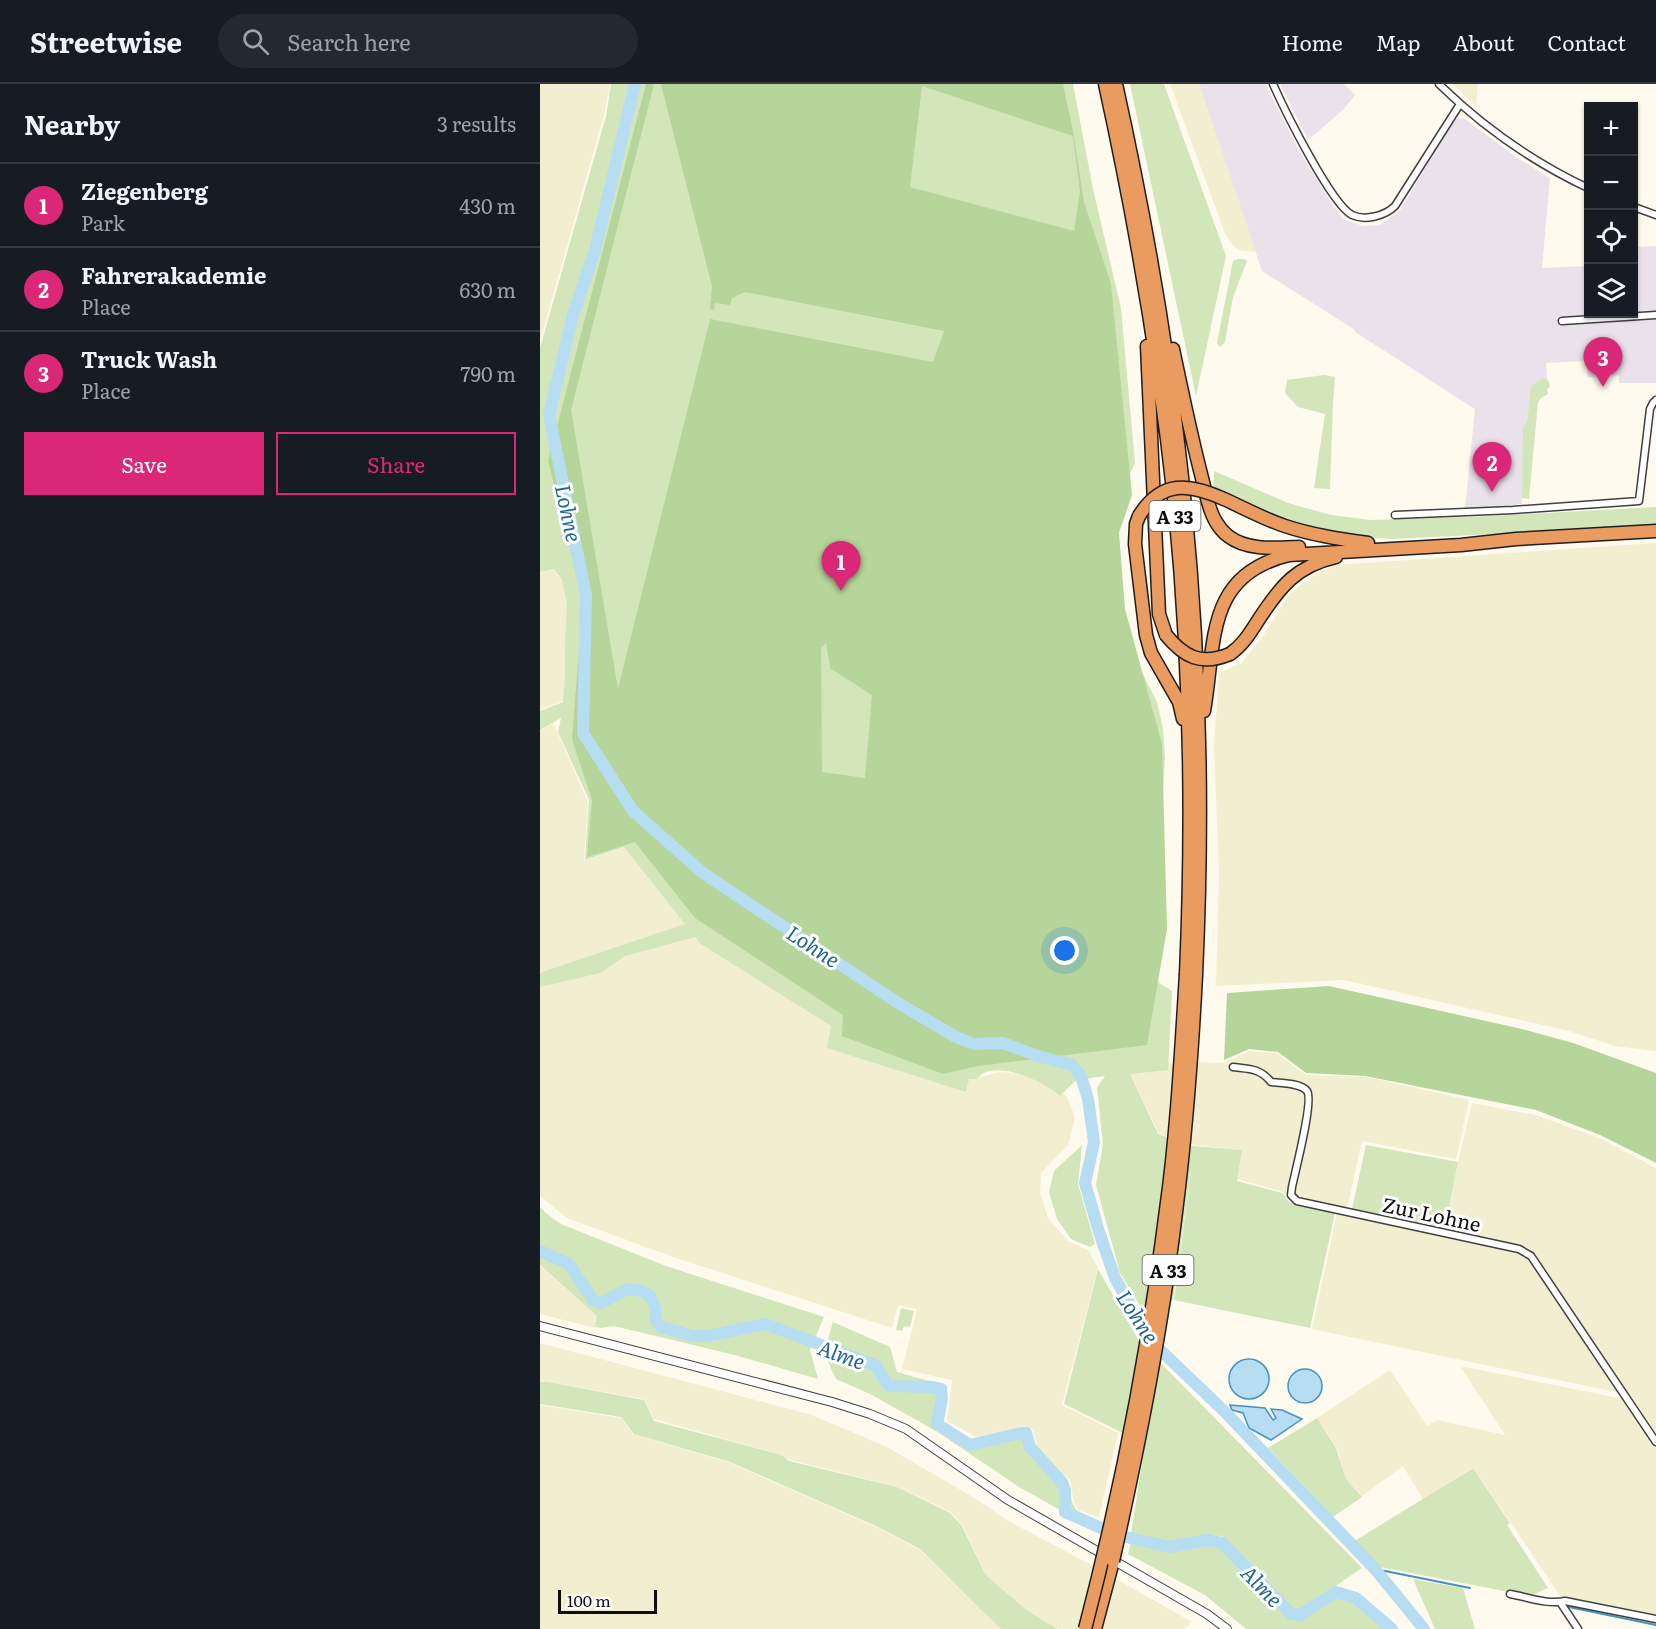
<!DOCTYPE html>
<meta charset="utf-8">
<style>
:root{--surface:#171b24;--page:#242831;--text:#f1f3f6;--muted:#9ea1a6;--line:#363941;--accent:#db2777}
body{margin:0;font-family:Literata,serif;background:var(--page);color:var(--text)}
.controls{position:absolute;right:18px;top:18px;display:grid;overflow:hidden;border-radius:0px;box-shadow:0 2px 4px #0004}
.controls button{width:54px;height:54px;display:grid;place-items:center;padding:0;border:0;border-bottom:2px solid var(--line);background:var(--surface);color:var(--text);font:30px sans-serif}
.scale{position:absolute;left:18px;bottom:15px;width:99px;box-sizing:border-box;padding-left:6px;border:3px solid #0d0d0d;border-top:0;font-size:16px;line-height:21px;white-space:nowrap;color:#0d0d0d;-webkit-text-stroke:4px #fff;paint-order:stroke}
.you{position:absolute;left:525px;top:867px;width:21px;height:21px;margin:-15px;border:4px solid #fff;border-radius:50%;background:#1a73e8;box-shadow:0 0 0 9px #1a73e833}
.badge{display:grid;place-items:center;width:39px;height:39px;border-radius:50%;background:var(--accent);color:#fff;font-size:20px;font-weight:700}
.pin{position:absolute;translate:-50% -50px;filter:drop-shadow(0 2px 3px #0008)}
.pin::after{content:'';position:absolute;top:32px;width:21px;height:18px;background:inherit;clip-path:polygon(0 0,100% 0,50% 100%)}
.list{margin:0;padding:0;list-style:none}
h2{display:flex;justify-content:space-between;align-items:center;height:78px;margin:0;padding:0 24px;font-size:26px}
h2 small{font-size:20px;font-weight:400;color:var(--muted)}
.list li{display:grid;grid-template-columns:39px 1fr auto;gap:18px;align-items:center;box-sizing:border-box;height:84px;padding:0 24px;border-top:2px solid var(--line)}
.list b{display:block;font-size:22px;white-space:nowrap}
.list p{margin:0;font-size:20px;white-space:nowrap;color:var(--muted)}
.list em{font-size:20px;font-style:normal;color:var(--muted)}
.actions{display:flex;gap:12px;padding:18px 24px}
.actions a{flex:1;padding:14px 0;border:2px solid var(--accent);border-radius:0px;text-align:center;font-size:21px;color:var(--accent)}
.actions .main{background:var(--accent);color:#fff}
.icon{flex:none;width:33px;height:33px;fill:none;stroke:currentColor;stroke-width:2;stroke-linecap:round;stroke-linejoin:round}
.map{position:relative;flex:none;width:1116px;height:1545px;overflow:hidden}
header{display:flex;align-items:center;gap:36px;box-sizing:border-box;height:84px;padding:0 30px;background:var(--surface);border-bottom:2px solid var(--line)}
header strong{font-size:28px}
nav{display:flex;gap:33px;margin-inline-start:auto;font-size:21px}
.search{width:420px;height:54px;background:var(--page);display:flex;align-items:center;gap:15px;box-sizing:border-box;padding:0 21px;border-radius:33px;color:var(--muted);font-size:22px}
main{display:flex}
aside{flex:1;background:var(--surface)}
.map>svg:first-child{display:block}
.industrial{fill:#eae2eb}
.farmland{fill:#f2eed0}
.green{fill:#d2e6ba}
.forest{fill:#b6d59a;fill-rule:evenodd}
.water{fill:#b6ddf2;stroke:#4293c4;stroke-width:1.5}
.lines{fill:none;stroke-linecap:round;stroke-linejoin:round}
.stream{stroke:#4293c4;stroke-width:2}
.river{stroke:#b6ddf2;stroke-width:12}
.minor-casing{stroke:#404040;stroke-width:9}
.tertiary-casing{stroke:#404040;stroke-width:10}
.motorway-casing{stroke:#1e1e1e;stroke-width:15}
.minor{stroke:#fff;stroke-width:6}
.tertiary{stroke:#fff;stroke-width:8}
.motorway{stroke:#ea9b60;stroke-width:12}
.motorway-bridge-casing{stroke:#1e1e1e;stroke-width:15;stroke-linecap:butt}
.motorway-bridge{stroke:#ea9b60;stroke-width:12}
.labels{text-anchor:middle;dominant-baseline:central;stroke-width:6;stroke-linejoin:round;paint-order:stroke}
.shield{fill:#fff;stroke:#565656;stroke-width:1.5}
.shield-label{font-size:18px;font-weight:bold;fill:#0d0d0d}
.street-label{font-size:20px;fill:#0d0d0d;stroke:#fff}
.water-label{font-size:21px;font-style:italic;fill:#1f6596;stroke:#fff}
</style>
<header>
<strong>Streetwise</strong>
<div class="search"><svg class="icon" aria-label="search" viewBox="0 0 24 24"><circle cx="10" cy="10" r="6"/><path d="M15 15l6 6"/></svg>Search here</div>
<nav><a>Home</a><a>Map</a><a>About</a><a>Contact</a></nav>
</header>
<main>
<aside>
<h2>Nearby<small>3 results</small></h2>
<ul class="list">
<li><span class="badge">1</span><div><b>Ziegenberg</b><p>Park</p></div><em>430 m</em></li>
<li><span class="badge">2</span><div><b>Fahrerakademie</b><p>Place</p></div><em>630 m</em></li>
<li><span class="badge">3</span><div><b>Truck Wash</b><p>Place</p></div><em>790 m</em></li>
</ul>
<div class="actions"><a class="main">Save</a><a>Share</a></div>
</aside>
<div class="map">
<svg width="1116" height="1545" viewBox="0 0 1116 1545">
<rect width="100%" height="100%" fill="#fefaee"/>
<!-- industrial -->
<path class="industrial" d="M659,0H725L761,70L792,120L803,135L823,142L840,141L860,126L913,38L919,34L925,35L979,75L1010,94L1002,184L1048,182V230H1094V163L1116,162V299H1079V291L1048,293L1046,277L1006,279L1007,295H1001L991,303L987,337L984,342L982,420L925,425L935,325L815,248V246L722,187Z
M740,0H804L815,11L804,25L768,56Z"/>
<!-- farmland -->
<path class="farmland" d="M0,0H70L64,31L0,258Z
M630,0H659L716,168L700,166L693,162L685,149Z
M912,0H938L936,22Z
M1116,459V967L1075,962L1029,947L804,896L676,902L679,790L674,663L679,589L702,579L723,552L750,509L773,492L796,481Z
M30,483L34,612L0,626V488Z
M13,639L48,718L44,777L91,761L429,996L459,988L475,989L513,1000L527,1013L535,1033L528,1061L501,1089L500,1109L508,1134L528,1157L548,1166L558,1184L522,1321L578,1349L559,1433L538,1426L534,1419L530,1396L498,1367L493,1346L483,1342L437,1353L407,1337L412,1296L362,1285L377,1225L358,1221L352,1244L130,1172L27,1134L0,1112V647Z
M710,967L737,969L766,991L827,993L929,1016L916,1075L822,1057L807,1125L761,1115L737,1106L697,1095L702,1066L654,1061L619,1050L590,990V982L661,978L683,979Z
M932,1019L996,1031L1059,1054L1116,1084V1349L1090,1311L772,1245L797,1129L904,1151L918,1078Z
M0,1182L57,1232L55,1244L0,1230Z
M0,1259L272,1331L347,1363L433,1413L470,1438L548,1479L652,1538L644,1545H519L488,1527L464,1507L445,1490L423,1442L412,1429L358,1403L250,1376L242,1371L114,1335L104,1315L8,1298H0Z
M920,1282L1083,1315L1116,1364V1533L1021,1513L933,1383L883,1415L863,1382L822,1412L806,1395L797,1364L777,1334L850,1286L887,1342L897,1336L965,1351Z
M0,1321L81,1334L93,1350L190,1379L338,1444L380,1466L445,1530L462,1545H0Z"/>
<!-- green -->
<path class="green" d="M71,0H533L553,105L581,224L595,379L588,394L571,451L594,573L617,618L623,645L625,674L613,885L619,899L632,907L628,986L590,990L618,1050L654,1062L702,1066L697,1097L742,1109L750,1119L795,1129L770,1244L634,1216L654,1064L633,1216L602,1225L580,1189L556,1101L563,1060L557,1004L565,992L536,996L520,1012C506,998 464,979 444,989C441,990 439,993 437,995H429L426,1008L287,964L291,942L161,860L155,853L85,872L60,889L0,903V890L5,887L145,840L84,763L45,776L49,716L18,648L21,634L0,646V627L23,618L25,594V563L27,520L22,495L14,485L0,488V264L66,32Z
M590,0H624L686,172L656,312Z
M698,175H704L707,177L693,213L685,258L680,263L677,259L693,177Z
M784,291L795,293L793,318L790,405L774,404L785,330L758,323L745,309L747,296Z
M1001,295C1007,294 1009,296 1010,302L1007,306L1008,310L1001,314L998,318L989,415L982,414L983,344L987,337L991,302Z
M674,387L748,419L791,431L830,436L951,432L1116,423V442L853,455L808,452L749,438L673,404Z
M542,1061L538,1100L555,1160L550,1163L531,1155L517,1135L509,1108L514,1087Z
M826,1061L918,1078L905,1144L812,1125Z
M0,1123L7,1130L21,1140L126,1182L284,1233L270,1266L278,1295L195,1271L74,1242L61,1244L55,1243L57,1232L0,1181Z
M558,1185L599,1257L822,1484L759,1527L753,1526L682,1452L667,1451L630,1458L591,1450L605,1360L524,1320Z
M361,1224L374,1227L370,1243L364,1242L362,1247L356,1246Z
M293,1238L350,1263L357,1288L407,1302L401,1339L435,1357L484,1346L491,1349L496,1368L528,1396L532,1418L537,1427L552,1444L479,1403L396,1347L330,1310L296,1295L284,1269Z
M0,1298H8L104,1316L114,1337L242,1371L249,1377L357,1403L410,1429L422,1442L445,1490L464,1507L488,1527L518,1545H462L445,1530L380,1465L338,1443L190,1378L94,1350L81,1333L0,1320Z
M777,1334L796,1364L806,1395L822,1413L793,1433L728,1364Z
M933,1384L970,1439L967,1441L1008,1504L990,1512L835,1482L813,1458Z
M591,1458L631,1467L667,1460L682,1461L750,1533L760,1535L797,1512L816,1518L845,1545H706L665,1511L588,1470Z
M873,1495L923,1504L935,1545H895Z"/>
<!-- forest -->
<path class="forest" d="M106,0H114L31,326L78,605L170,235L393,278L404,247L205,208L192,214L190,221L175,219L174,226L170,225L172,202L121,0H523L533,47L544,118L571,200L592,411L579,449L585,525L622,660L627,845L607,961L438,982L403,990L302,952L303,931L155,834L95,758L47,773L52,716L32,655L43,515L8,377ZM382,2L533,52L540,108L534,147L370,103ZM286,559L290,584L332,611L325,694L282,688L281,564Z
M789,902L982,945L1033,959L1116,989V1079L1060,1051L996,1026L825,992L766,989L738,968L709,965L684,976L687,909Z"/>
<!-- water -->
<path class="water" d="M689 1295a20 20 0 1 1 40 0a20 20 0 1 1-40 0Z
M748 1302a17 17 0 1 1 34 0a17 17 0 1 1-34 0Z
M690,1321L725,1324L733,1336L736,1334L731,1325L742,1326L762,1335L731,1356L709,1344L703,1329L692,1326Z"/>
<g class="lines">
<!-- stream -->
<path class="stream" d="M835,1485L930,1504
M1029,1523L1116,1541"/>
<!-- river -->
<path class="river" d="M95,0L55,166L33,231L9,331L46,511L43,649L93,727L163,789L358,919L416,953L434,960L463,959L498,972L532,981L541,992L548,1015L554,1058L545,1099L559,1148L575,1194L610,1256L686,1329L835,1485L884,1545
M0,1167L29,1180L53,1216L61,1219L88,1205L102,1207L111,1213L115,1224L116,1237L121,1243L153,1252H168L225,1240L335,1281L349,1302L393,1303L401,1305L402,1315L397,1340L430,1361L481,1349H486L490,1363L521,1397L525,1406V1428L577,1451L630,1463L667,1456L682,1459L751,1530L760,1531L796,1508L816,1514L852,1545"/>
<!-- minor casing -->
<g class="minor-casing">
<path id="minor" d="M733,0C744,25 791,120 812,131C825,137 845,132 855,122L920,20
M899,0C943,43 993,78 1048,104
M1094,123L1116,131
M1022,237L1116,231
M855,431L973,426L1099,417L1110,325L1113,319L1116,316
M693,983C709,985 720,984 731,998C741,999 761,999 767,1007C774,1016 755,1088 752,1103L751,1111L757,1117L979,1165L991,1172L1116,1358
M970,1510C987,1513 1008,1521 1025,1517L1116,1535
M1020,1518L1038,1545"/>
</g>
<!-- tertiary casing -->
<g class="tertiary-casing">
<path id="tertiary" d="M0,1242L292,1318L330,1330L366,1345L468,1416L667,1530L687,1545"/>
</g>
<!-- motorway casing -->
<g class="motorway-casing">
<path id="motorway" d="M565,0C595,137 619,276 634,415C650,573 653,732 646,890
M576,0C604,127 627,255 641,384C660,553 664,722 656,891
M607,262L619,530L626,551
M633,265C642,308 651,352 662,394C666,409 668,425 676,438C679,443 683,448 688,452C708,467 735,464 759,463
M684,415C704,424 724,435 745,442C772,451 800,455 828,459
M599,432L596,440L595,460L606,551L611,569L639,618L643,635
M690,570C703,561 710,549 719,535C740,503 756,482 796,473
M664,627C676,558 665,491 749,471L921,461L976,455L1116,447
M555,1545L573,1477"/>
</g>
<!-- minor -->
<use href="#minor" class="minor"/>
<!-- tertiary -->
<use href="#tertiary" class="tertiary"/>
<!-- motorway -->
<use href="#motorway" class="motorway"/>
<!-- motorway-bridge casing -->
<g class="motorway-bridge-casing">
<path id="motorway-bridge" d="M599,432C621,396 649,399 684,415
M626,551C644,573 661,582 690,570
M573,1477C599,1362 622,1245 636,1128C646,1049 652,970 656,891
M545,1545C581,1407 608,1267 626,1126C637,1048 641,969 646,890"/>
</g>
<!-- motorway-bridge -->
<use href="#motorway-bridge" class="motorway-bridge"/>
</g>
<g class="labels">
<!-- shield labels -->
<g class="shield">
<rect x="609.5" y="417" width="51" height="30" rx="4.5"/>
<rect x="602.5" y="1171" width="51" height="30" rx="4.5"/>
</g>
<g class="shield-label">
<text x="635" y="432">A 33</text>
<text x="628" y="1186">A 33</text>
</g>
<!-- street labels -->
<g class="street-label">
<text transform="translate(892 1129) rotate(12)">Zur Lohne</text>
</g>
<!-- water labels -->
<g class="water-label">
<text transform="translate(30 429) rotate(78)">Lohne</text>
<text transform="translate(274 861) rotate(33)">Lohne</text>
<text transform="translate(599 1232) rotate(57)">Lohne</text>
<text transform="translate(302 1269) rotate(20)">Alme</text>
<text transform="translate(723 1501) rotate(46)">Alme</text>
</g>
</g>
</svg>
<div class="controls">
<button>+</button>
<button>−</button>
<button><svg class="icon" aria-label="locate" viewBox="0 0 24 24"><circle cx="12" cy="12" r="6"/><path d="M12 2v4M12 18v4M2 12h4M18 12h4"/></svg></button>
<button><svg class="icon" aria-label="layers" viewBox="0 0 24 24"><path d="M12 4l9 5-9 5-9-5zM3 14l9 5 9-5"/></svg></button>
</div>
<div class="scale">100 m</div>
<div class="you"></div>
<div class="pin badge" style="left:301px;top:507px">1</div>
<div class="pin badge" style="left:952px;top:408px">2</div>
<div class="pin badge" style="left:1063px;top:303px">3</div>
</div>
</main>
